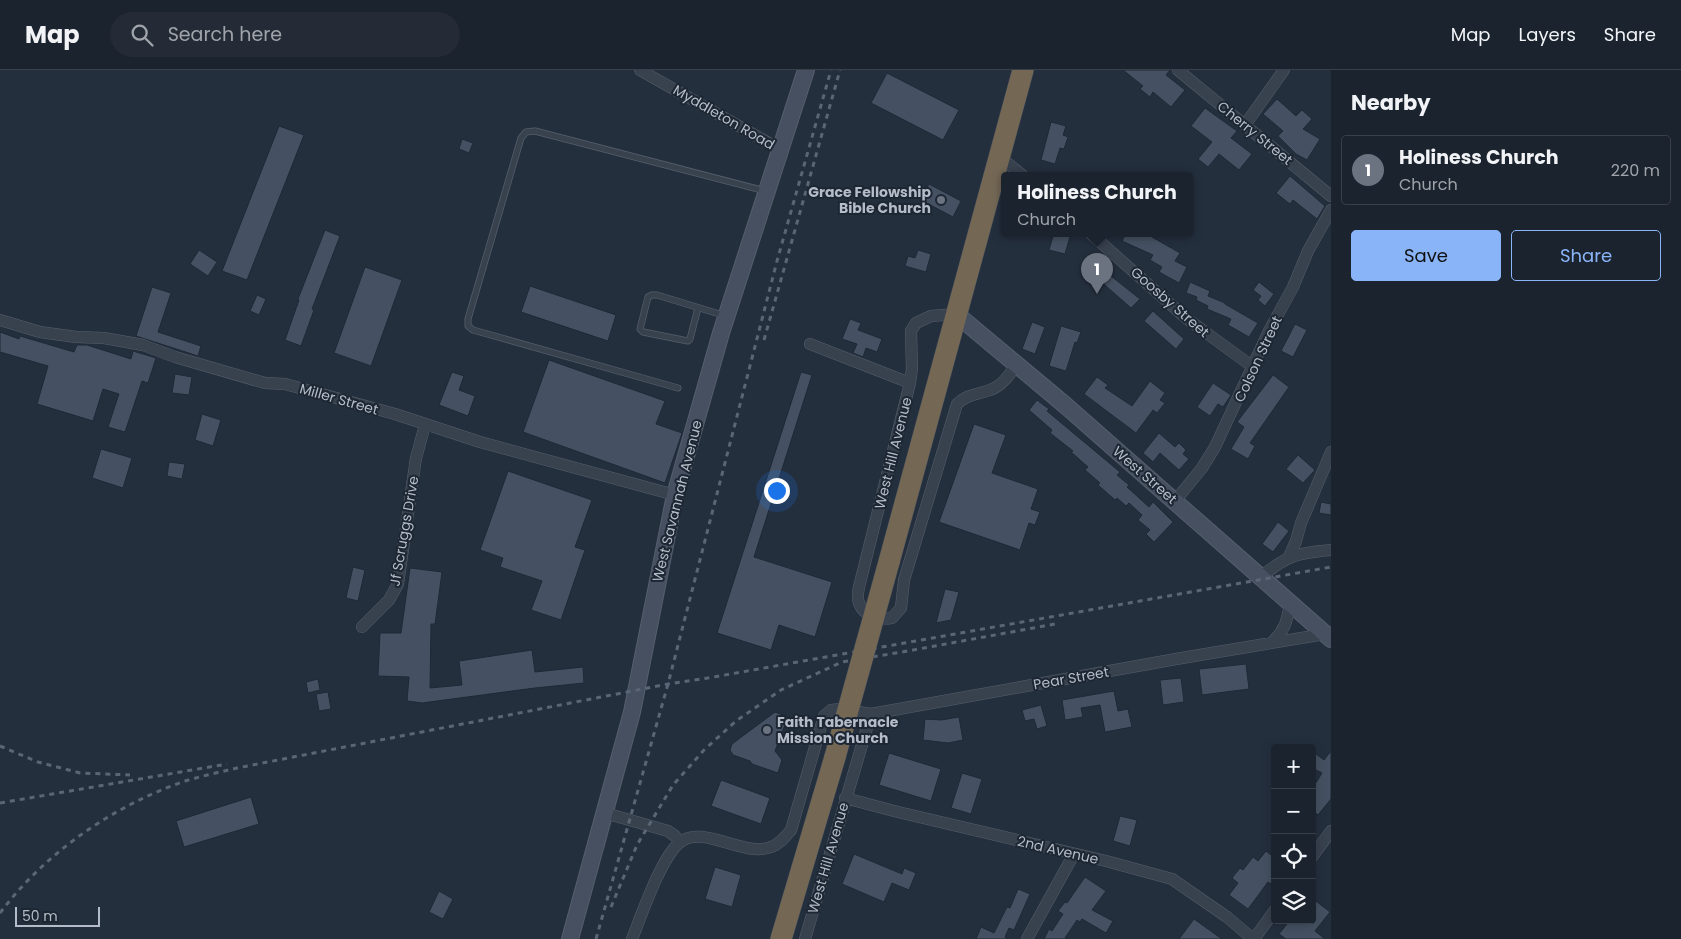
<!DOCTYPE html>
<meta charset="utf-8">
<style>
:root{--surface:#1b232e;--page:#242b36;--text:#f1f3f6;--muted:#a0a4aa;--line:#39404a;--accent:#8ab4f8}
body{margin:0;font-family:Poppins,sans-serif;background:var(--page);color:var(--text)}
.controls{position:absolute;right:15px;bottom:15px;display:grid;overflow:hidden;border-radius:5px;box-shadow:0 2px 12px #0003}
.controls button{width:45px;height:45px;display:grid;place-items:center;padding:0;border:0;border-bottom:1px solid var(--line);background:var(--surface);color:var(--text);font:25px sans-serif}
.scale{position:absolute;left:15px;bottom:12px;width:85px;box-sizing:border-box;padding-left:5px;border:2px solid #b4bcc9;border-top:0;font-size:14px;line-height:18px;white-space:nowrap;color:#b4bcc9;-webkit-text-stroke:4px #1d2633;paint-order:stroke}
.you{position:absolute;left:776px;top:420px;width:18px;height:18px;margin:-12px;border:4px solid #fff;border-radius:50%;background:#1a73e8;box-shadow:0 0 0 8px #1a73e833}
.badge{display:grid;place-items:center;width:32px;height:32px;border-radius:50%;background:var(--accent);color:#fff;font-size:16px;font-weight:700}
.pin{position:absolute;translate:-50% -41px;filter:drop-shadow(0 1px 2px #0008)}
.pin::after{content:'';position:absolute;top:26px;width:18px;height:15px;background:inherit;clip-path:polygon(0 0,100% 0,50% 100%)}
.popup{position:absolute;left:1001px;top:102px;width:192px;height:65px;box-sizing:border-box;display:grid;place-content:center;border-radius:5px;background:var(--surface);filter:drop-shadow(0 1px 4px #0005);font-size:16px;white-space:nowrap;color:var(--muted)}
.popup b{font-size:19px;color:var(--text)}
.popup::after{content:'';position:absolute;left:50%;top:100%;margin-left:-10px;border:10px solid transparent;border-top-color:var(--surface)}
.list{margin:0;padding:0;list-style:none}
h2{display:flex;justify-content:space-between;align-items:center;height:65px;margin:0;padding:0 20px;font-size:21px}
h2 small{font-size:16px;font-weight:400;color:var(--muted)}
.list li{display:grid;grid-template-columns:32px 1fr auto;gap:15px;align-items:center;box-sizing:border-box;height:70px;margin:0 10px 10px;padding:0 10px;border:1px solid var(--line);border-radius:5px}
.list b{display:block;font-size:19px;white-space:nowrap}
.list p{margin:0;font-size:16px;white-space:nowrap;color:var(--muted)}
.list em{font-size:16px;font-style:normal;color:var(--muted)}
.actions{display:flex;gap:10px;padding:15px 20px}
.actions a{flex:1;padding:11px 0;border:1px solid var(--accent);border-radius:5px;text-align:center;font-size:18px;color:var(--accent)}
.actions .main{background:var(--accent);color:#111}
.icon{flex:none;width:28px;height:28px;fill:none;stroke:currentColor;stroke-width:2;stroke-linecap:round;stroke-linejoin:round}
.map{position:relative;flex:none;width:1331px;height:869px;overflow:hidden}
header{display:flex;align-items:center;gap:30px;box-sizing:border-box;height:70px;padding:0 25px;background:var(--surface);border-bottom:1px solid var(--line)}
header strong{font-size:24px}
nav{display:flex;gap:28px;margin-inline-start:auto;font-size:18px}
.search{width:350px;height:45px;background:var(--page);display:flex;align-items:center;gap:12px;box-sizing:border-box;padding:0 18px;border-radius:28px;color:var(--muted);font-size:19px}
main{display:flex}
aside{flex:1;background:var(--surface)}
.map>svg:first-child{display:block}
.building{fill:#455162;stroke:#1f2835}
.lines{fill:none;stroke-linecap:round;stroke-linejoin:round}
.lane-casing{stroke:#565f6c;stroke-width:7}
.street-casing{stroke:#565f6c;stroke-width:12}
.secondary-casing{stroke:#565f6c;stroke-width:18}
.highway-casing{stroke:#434c59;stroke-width:22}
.lane{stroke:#38414e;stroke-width:5.5}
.street{stroke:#38414e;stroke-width:11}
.secondary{stroke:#465061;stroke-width:16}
.highway{stroke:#746855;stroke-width:21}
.rail{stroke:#5a6575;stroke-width:3;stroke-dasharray:5 5;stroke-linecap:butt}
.highway-bridge-casing{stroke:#434c59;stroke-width:22;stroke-linecap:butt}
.highway-bridge{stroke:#746855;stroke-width:21}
.worship-dot{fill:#6b7280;stroke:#1d2633;stroke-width:2}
.labels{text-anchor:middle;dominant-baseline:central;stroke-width:4;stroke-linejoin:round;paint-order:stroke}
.street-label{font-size:14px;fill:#b4bcc9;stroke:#1d2633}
.poi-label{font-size:14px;font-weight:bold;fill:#b4bcc9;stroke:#1d2633;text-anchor:end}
</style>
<header>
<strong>Map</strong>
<div class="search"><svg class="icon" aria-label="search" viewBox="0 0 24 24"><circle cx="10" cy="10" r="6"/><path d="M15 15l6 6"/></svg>Search here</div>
<nav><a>Map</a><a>Layers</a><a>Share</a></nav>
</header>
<main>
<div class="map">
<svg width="1331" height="869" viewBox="0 0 1331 869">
<rect width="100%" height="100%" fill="#242f3e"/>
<!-- building -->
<path class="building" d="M1123,0H1170L1166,5L1185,20L1171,37L1153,22L1150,27L1140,19L1143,16Z
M887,3L959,40L943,70L871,33Z
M1277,29L1296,46L1302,40L1312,49L1303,59L1320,69L1307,90L1296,84L1278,66L1283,61L1263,44Z
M1205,38L1237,61L1231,68L1252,84L1239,100L1219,84L1208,97L1198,89L1212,72L1191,56Z
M1051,52L1066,56L1063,65L1068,67L1064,79L1060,78L1055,94L1041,90Z
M279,56L304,65L247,210L222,201Z
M462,69L473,73L469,83L459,79Z
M1290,106L1325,136L1317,149L1293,130L1290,134L1276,123Z
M929,114L961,131L953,147L921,130Z
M325,160L340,166L312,239L314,240L301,276L285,270L299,230L298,229Z
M1054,163H1071L1065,184L1049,180Z
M1126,163H1153L1152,167L1180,183L1175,191L1187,197L1179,213L1159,202L1162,197L1150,190L1153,185L1122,171Z
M199,180L217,192L208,206L190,194Z
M918,180L931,184L926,202L905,196L908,186L915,188Z
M1090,186L1107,202H1106L1140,229L1131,238L1082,195Z
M365,197L402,210L371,296L334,283Z
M1190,212L1210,221L1208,226L1225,233V234L1258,253L1249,267L1228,255L1231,249L1207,239L1208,236L1196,230L1197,227L1186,223Z
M1259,212L1274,224L1265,236L1258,230L1261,226L1253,220Z
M530,216L616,245L608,271L521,242Z
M152,217L171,223L158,262L201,276L198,286L136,266Z
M257,225L266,229L259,245L250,241Z
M1153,241L1184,269L1176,279L1144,251Z
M850,249L861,253L858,260L882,269L877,282L866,278L863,287L853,283L857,274L842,269Z
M1032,252L1045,257L1035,284L1022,279Z
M1295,254L1307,260L1293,287L1281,281Z
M1061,256L1081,262L1077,273L1075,272L1066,301L1049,296Z
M0,262L19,269L20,266L74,282L77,275H87L131,289L133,281L156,288L148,313L142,311L125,362L108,357L119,324L103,319L93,351L37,334L48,296L0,282Z
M549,290L665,331L656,354L682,363L665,413L523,362Z
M452,302L464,306L459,320L475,326L468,346L439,335Z
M801,302L812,305L754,487L832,512L815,567L779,555L771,580L717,563Z
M175,304L192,307L189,325L172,323Z
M1273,305L1289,317L1250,373L1255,376L1248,389L1231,379L1244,357L1237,352Z
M1097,307L1108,315L1105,318L1132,336L1150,311L1165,323L1160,330L1165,333L1157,343L1153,340L1136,363L1084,324Z
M1213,313L1231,325L1223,337L1218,334L1210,346L1197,337Z
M1037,330L1049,339L1047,341L1120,402L1117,405L1129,415L1127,417L1149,437L1153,432L1173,452L1154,472L1146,464L1150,460L1138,450L1142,445L1129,433L1126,436L1117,428L1115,430L1098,415L1100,413L1085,400L1088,397L1071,382L1073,381L1050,363L1052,360L1029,340Z
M202,344L221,350L213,376L195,370Z
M974,354L1006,365L992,403L1038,419L1031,439L1040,442L1035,455L1029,453L1020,480L939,452Z
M1159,363L1175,377L1179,373L1186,380L1183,384L1189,389L1179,400L1160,383L1153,392L1143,383Z
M101,379L132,388L123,418L92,408Z
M1298,385L1315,400L1303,413L1286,399Z
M169,392L185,394L182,409L167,406Z
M508,401L592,430L575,477L585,480L561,550L531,540L542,511L500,497L503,488L480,480Z
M1321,432L1331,434V445L1319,443Z
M1278,452L1289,461L1273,482L1262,474Z
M353,497L365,500L358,531L346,528Z
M410,498L442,502L435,554H431L430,618L462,615L459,591L532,580L535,602L583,597L584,613L535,618L422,633L407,631L409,607L378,606L380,563H401Z
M945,519L959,522L951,550L936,553Z
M1246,594L1249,619L1202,625L1199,599Z
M1181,608L1184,632L1163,635L1160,610Z
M318,609L320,620L308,623L306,612Z
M1114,621L1118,641L1128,639L1132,657L1105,662L1100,635L1081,638L1083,647L1065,650L1062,630Z
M328,622L331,639L319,641L316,624Z
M1041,635L1047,656L1037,659L1034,649L1025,651L1022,640Z
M775,642L788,647L775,681L782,690L778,703L752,694L750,691L733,685L730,680L732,674Z
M959,647L963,670L948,673L923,670L925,649L941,650Z
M1312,681L1324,690L1331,681V729L1318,745L1312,740V719L1322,703L1312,698Z
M889,683L941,699L931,731L879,715Z
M962,703L982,709L971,744L951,738Z
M721,710L770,728L761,754L711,736Z
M251,727L259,754L184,777L176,751Z
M1120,746L1137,750L1130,776L1113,771Z
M1266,781L1275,788V809L1271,814L1268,812L1248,839L1229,825L1238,813L1232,808L1240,798L1243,800L1253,787L1258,791Z
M854,784L902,804L904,798L916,803L909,820L892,813L884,832L842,814Z
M715,797L741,805L732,837L705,829Z
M1085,807L1106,821L1092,840L1113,851L1106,863L1082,849L1080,852L1077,850L1065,868L1068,869H1044L1049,859L1052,861L1063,844L1058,841L1065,832L1067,833Z
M1018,819L1030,824L1014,860L1009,858L1005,867L1008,869H976L981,857L994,863L1007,837L1010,838Z
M439,821L453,829L443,849L429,842Z
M1312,828L1330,842L1315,861L1325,869H1286L1279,864L1290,850H1312Z
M1194,849L1222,869H1179Z"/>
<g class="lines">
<!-- lane casing -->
<g class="lane-casing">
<path id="lane" d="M698,238L690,269L688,271L643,262L640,259L648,227L652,225H657L726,246
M678,318L473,260L468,256V249L521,68L526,62L535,61L765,121"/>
</g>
<!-- street casing -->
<g class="street-casing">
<path id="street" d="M640,0L781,80
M1178,0L1331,126
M1245,55L1284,0
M999,86L1022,105
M1090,163L1186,248L1253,297
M956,244L931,246L916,253L911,261L912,299L910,313L859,517C858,522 857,528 859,533C864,547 879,550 892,548L901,538L904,510L957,334C967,324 977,325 990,320C1002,316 1010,304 1017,294
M0,250L40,262L76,267L104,268L143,275L175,287L265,313L285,314L395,344L480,372L675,425
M810,274L910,313
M1175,431L1202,398L1215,377L1269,261L1293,217L1308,181L1331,140
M1289,487L1296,471L1301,453L1331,382
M1261,507C1287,485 1298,483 1331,480
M362,557L389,530L398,514L416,388L425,355
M1271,573C1285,561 1287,551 1290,534
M845,728L898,742L1106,791L1172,809L1227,847L1253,869
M605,743L668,761L675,766L680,772
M1312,787L1331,761
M632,869C642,844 660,790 679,773C702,753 743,788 771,777C780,774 785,767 791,760L824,646L831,640L840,639L871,644L1176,589L1325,564
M805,869L871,644
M1027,869L1074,784
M1254,869L1275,840"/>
</g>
<!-- secondary casing -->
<g class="secondary-casing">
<path id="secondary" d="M956,244L1065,335L1331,569
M570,869L632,642L675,425L721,263L806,0"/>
</g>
<!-- highway casing -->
<g class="highway-casing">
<path id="highway" d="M889,492L1023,0
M781,869L835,687"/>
</g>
<!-- lane -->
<use href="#lane" class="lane"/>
<!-- street -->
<use href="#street" class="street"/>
<!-- secondary -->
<use href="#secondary" class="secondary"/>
<!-- highway -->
<use href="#highway" class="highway"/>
<!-- rail -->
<path class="rail" d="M764,270L840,0
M0,676L38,692L80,703L130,705
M0,733L227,694
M611,837L637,775L673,715L704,680L736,651L781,620L842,592L902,582L1055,554
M0,843C46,782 113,736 185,711C202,706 220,702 237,698L668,614L708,608L1331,497
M596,869L668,614L777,191L831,0"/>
<!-- highway-bridge casing -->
<g class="highway-bridge-casing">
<path id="highway-bridge" d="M835,687L889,492"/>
</g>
<!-- highway-bridge -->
<use href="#highway-bridge" class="highway-bridge"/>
</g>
<!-- markers -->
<g class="worship-dot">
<circle cx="941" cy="130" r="5"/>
<circle cx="767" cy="660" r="5"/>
</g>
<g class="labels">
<!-- street labels -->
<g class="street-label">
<text transform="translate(724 47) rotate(30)">Myddleton Road</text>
<text transform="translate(1255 63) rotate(39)">Cherry Street</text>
<text transform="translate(1170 232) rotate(41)">Goosby Street</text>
<text transform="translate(1258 289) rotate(-65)">Colson Street</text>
<text transform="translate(339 329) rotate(16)">Miller Street</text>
<text transform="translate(893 383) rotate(-76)">West Hill Avenue</text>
<text transform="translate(1145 405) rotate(41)">West Street</text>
<text transform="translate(677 431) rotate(-76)">West Savannah Avenue</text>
<text transform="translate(404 461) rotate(-80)">Jf Scruggs Drive</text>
<text transform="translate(1071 608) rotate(-10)">Pear Street</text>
<text transform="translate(1058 780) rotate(13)">2nd Avenue</text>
<text transform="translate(828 788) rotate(-74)">West Hill Avenue</text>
</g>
<!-- poi labels -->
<g class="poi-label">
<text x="931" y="122">Grace Fellowship<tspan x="931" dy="16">Bible Church</tspan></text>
<text x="777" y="652" text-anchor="start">Faith Tabernacle<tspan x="777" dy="16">Mission Church</tspan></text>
</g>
</g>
</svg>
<div class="controls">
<button>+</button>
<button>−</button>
<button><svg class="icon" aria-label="locate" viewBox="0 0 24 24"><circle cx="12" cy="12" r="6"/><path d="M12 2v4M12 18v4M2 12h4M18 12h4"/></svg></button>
<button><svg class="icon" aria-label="layers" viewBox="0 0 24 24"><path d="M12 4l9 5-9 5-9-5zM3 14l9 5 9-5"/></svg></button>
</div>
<div class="scale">50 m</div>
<div class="you"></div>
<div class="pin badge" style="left:1097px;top:224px;background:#6b7280">1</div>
<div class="popup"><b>Holiness Church</b>Church</div>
</div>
<aside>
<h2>Nearby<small></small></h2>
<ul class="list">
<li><span class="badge" style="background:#6b7280">1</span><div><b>Holiness Church</b><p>Church</p></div><em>220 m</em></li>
</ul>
<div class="actions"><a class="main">Save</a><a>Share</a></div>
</aside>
</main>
